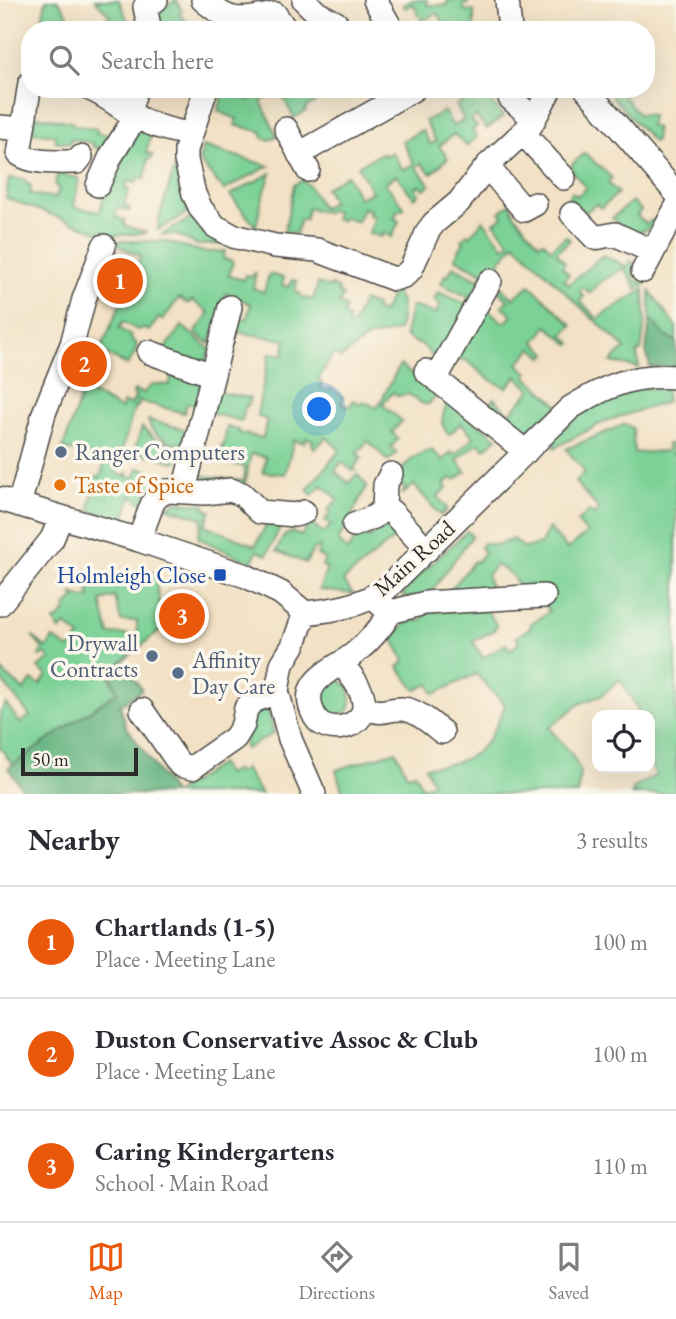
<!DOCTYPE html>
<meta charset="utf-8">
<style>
:root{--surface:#fff;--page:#f2f2f3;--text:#2b2b33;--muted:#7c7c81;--line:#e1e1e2;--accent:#ea580c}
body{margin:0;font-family:"EB Garamond",serif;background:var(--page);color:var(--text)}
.controls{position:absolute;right:21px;bottom:21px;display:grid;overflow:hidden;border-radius:14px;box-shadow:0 7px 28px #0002}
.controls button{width:63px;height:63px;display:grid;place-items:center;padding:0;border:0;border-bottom:2px solid var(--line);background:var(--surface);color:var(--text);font:35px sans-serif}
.scale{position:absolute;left:21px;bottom:18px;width:117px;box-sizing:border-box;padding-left:7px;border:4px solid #2b2b2b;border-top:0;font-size:19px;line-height:24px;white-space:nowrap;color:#2b2b2b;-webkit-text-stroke:5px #fbf7ec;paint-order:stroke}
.you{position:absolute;left:320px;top:410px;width:24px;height:24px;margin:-18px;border:5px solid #fff;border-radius:50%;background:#1a73e8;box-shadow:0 0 0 10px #1a73e833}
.badge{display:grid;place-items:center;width:46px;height:46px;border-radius:50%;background:var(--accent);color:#fff;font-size:23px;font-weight:700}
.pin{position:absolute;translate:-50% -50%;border:4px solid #fff;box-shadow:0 2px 7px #0006}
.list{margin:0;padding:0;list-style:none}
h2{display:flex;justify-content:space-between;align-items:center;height:91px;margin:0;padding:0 28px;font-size:30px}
h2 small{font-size:23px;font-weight:400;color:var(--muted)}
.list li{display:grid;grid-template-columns:46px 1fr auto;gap:21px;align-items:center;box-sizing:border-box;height:112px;padding:0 28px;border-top:2px solid var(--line)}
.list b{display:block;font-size:26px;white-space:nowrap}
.list p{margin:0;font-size:23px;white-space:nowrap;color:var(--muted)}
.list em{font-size:23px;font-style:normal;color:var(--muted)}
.icon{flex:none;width:38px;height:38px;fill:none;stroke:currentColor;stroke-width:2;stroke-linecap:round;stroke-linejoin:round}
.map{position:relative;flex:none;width:676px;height:794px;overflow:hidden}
.search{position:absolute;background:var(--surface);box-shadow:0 7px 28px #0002;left:21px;right:21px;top:21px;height:77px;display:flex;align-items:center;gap:18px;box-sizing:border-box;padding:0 24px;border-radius:28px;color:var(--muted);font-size:26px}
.sheet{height:427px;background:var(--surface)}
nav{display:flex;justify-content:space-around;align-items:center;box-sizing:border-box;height:98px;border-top:2px solid var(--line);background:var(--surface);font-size:19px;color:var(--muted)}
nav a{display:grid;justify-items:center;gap:4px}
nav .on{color:var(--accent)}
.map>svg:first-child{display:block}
.green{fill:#7bd196;stroke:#537e60;stroke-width:2;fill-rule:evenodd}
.forest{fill:#64b37f;stroke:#486f55;stroke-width:2}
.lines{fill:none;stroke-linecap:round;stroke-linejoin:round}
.minor-casing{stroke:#494642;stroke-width:26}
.minor{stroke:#fff;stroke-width:23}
.service-dot{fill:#5c6f8a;stroke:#fbf7ec;stroke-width:2.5}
.food-dot{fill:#e8710a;stroke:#fbf7ec;stroke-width:2.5}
.transit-dot{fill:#1a4fb4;stroke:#fbf7ec;stroke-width:2.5}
.labels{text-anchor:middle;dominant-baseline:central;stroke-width:7;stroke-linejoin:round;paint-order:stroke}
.service-label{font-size:23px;fill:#4e5e75;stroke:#fbf7ec;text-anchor:start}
.food-label{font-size:23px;fill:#c56008;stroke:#fbf7ec;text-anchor:start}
.street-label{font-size:23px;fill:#2b2b2b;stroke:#fbf7ec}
.transit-label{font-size:23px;fill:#164399;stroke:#fbf7ec;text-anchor:end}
</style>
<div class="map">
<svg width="676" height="794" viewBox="0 0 676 794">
<rect width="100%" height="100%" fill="#fbf7ec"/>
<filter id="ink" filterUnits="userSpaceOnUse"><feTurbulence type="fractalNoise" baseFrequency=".0143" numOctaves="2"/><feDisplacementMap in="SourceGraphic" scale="14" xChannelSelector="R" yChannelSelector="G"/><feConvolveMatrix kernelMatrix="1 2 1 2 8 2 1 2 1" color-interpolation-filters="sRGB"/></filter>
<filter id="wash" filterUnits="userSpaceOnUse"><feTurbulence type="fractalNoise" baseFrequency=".00686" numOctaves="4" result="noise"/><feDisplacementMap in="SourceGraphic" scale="28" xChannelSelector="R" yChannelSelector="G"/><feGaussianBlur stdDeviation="1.57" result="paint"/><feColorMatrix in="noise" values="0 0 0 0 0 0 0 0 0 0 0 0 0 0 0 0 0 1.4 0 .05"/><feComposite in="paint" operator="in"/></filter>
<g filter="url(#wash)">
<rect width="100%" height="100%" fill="#f2e1c4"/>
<!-- green -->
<path class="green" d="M46,0H58L78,30H40Z
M95,0H119L131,30L94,28L110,16Z
M176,0L182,11L179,14L195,30H159L154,13Z
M412,0H427V5H447V0H468V4H464V10L474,11V30H463L461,27L447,30L438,13L422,21L413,4L405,8L403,5Z
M244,89H313L319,100L305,108L306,111L294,118L280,91L261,101L277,136L269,140L263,138L262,132L235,125L237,119L218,111L223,94L226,92L250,100L253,92Z
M476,89H483L490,100L496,97L493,89H495L499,95L491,102L503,116L487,129L476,116L471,120L477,126L472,131L477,137L466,146L454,134L439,146L448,158L431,174L421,163L416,167L430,185L424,189L420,185L415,188L419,194L414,198L396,175L385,183L404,207L403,210L398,209L394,218L399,221L392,237L383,233L381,237L369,233L375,217L368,214L370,210L363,208L357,222L344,217L341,221L335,219L336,212L330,210L328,213L308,208L305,220L300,219L296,233H284L294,185L303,180L310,187L322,208L333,202L325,188L347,175L359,198L372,192L358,166L382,153L384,156L392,152L403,170L414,164L402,141L422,130L430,144L436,142L425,121L444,111L453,126L464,120L456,105L467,99L465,95Z
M605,89H618L638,114L652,115L650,126L656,128L655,141L653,142Z
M37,116L73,122V125L97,129V133L117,136L108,149L93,147V143L71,139L70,143L55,141V135L31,132L34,118Z
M141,131L151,135L146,153L153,155L151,159H148L145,179L138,178L136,183L128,181L125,188L129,190L124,205L130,208L129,211L118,208L115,217L125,220L123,225L147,233L109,236L6,198L9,178L26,180V184L31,185L30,194L56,198L59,187L55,186L57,174L79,178L74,207L100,212L103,198L134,134Z
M203,146L269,166L224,190L199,161Z
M585,153L612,178L608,183L618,193L602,207L600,208L596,204L585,213L568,197L572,192L577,196L586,188L572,171V164Z
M176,164L179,190L189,212L158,230L159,218Z
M271,173L261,203L256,227L230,195Z
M632,201L641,210L637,215L646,224L652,220L655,223C642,238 625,231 612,218Z
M511,203L514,214L539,244L543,241L551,249L566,236L570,240L556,253L565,262L562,267L569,274L564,280L569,284L603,255L627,267L630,261L636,265L633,274L635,279L640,282L646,280V284L637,289L624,268L599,283L590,293L583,287L579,291L584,296L580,301L596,317L594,320L515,243L488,276L437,363L423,345L416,343L405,336L410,310L413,306L436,314L440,304L434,301L438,292L466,304L469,297L441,284L445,275L448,276L453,266L480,280L483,273L455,258L464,242L462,240L467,234L470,236L483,220L504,247L510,243L494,223L503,216L500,212Z
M193,217L203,229L225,244L197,245L177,235H161Z
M120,241H164L204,252L225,251L223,259L233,261L229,276L244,280L245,275L252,277L254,273H256L253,288L264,292L269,274L284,278L282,285L289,287L292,280L297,281L295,292L301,294V297L313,300L318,283L330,288L331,285L339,289L338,293L343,295L339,304L346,307L343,315L349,318L347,325L352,326L363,301L376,306L375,310L383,313L393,291C406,301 402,317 398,331L367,338L341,358L333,354L318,380L322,383L320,387L328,391L330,388L344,397L341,401L346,407L350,406L353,400L361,404L362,401L377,408L400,365L437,394L429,404H423L408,394L398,396L393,392L382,404L402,421L392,432L398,439L391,447L397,453L388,461L368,441L357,453L362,458L354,467L356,470L353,471L342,462L335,471L349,483L357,474L367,486L338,541L348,551L360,531L370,538L386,520L404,530L343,581L353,594L319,590L327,568L322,566L325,559L317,555L320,547L313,550L306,563L276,551L284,536L292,532L301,536L310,523L324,533L331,525L325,520L331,513L328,510L338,499L322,485L312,495L307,490L340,450L326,437L315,449L312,444L313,440L306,438L304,443L294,440L285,474L263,472L266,457L251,454L245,485L197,484L195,465L205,476L244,481L245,467L215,461L218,447L223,448L227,427L239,430V433L263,438L267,420L257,416V414L270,353L283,355L286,340L231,331L239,319H247L251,304L226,293L210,344L195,333L209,313L192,300L188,304L179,298L163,320L159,318L149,331L144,328L137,330L123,322L119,328L131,336V339L137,344L134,355L127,365L100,351L141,256L112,243Z
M530,285L572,325L563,335L572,343L570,345L547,326L535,342L547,353L544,357L532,348L518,364L528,373L526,376L559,406L529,429L518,432L487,408L494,398L509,414L531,390L517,376L506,388C500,383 494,383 489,379C480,373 474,365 464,359L455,362L485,307L504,323L511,317L510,312L502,306L508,300L497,290L501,287L513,298Z
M644,290L645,322L641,351L637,352L639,368L611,362L625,348L596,321L605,313Z
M650,291L676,327V341L665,336L650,319Z
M182,326L210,349L205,365L163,352Z
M174,368L178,369L176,378L187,381L190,373L201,376L199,406L187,403L184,413L139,401L138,407L135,406L116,470L119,475L123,476L128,473L127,476L134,478L138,468L150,471L149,476L155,478L156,473L166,475V479L157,484L143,504L132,495L124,519L89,510L94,488L91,486L94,477H100L105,462L63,448L83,389L121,409L123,403L131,405L136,395L133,394L134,390L143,393L153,384L169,385Z
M637,388H665L667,402L606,421L554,448L553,439C581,409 600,401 637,388Z
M217,392L250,398L248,406H245L242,421L211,413Z
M448,401L497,438L485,449L478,443L457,460L466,472L455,480L452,478L444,484L447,488L438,496L447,509L441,516L414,485L402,495L405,488L395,484C402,465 413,455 432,450L443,460L451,452L455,455L474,437L461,423L449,435C438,423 443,414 448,401Z
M148,420L192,431L185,446C171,442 151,437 148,420Z
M625,424L633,429L634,453L667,451V444H671L672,454H676V791L672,794H630L634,792L632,789L656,775L650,763V715H639L640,713L620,679L601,696L579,704L549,728L571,753L580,770L578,794H343L336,770L396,751L407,775L415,773L422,788L433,783L425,767C475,763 487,751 505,705L476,674L434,694L429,684L416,690L398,667L405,661L392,638L412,617L417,622L424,618V612L487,610L497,626L494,628L495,630L473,641L483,658L506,644L510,650L519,643L516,637L531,627L530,624L549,612L545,604L519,592C517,577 508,571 496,565L487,575L492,593H448L474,561L477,562L484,552L480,548L483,543L495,545L514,539L524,548C550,541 536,549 549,528L567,549L587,533L577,522L589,511L594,515L599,509L575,482L585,472L566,449Z
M142,427L155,439L184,449L181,458L174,462L134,451Z
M177,502L204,504L206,509L211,511L205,525L255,546L267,524L281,525L267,555L257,551L251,563L198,538L203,518L165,507Z
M467,531L472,536L428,596L404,598L403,594L409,585Z
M138,570L156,573C156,588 159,611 169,623L110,671V678L117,692L13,765L0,747V712L6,704L20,723L30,716L0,678V670L24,690L32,680L40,685L47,675L38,668L50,659L45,654L41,657L39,655L43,649L32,636L47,648L53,638L69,649L80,637L66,625L60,630L54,621L61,617L67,609L65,607L75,598L72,594L84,598L90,597L88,590L100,587L102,589L138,577ZM115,597L121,621H137V635L109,634L101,601Z
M331,679L339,680L348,686C351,695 352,701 349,710C335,719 329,715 317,706L323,682Z
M266,703L274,733L246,749L244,744L256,711Z
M220,764L227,775L236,770L238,773L245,769L261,794H174Z"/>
<!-- forest -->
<path class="forest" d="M650,319L665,336L676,341V367H650L646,351Z
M123,661L142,690L120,705L126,726L174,794H26L8,768L117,692L110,671Z"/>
</g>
<g filter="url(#ink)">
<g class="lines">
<!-- minor casing -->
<g class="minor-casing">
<path id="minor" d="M203,0C231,24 240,21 275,14L286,30
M304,0L317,13L336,23
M375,0L392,30
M507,0L510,30
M149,26L145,7L156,0
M30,83L19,154C32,164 61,162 77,162L81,157
M90,89C105,95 115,104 128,112C147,124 169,131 191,134
M206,89L186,150V160L194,194L201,209L215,226L233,236L275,246L317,250L394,279L404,276L411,269L428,231L434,223L459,202L487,166L531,125L550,89
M586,89L676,193
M510,98L534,119
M129,112L136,89
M0,127L21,129
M286,129L308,170
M524,134L564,178
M299,154L414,89
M487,166L524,210L535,204
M98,185L111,156L136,116
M572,214L595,238L615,234L653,252
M643,271L676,208
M149,352L212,375
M426,371L526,452
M436,378L490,281
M184,490L230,307
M0,499L139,540L246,576L281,593L305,613C335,610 360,606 386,589L570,408C606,386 633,374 676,377
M19,505L44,413L72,344L84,299L104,246
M384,509L385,485L391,474
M354,525L374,517L384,509L392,512L427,550
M139,540L153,502L159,495L168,491L205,493L230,490L242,494L260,512L295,515L304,512
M0,604L52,539L61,517
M380,604L391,612L425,603L544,596
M305,613L293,646L282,664L277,691L290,739L314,794
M341,663C350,674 364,690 364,705C365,728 326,736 315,717C295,680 334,671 355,653C370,641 381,628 391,612
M365,708C387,716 385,708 403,709C417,710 432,724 442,732
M142,710L180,765L192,768L235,738L243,725L246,708L254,701L277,691"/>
</g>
<!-- minor -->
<use href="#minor" class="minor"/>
</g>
</g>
<!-- markers -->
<g class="service-dot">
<circle cx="61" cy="452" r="7"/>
<circle cx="152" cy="656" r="7"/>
<circle cx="178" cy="673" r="7"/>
</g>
<circle class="food-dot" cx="60" cy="485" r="7"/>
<rect class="transit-dot" x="213" y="568" width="14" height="14" rx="3.5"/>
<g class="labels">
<!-- service labels -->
<g class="service-label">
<text x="75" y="452">Ranger Computers</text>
<text x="138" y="643" text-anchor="end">Drywall<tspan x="138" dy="26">Contracts</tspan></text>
<text x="192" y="660">Affinity<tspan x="192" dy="26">Day Care</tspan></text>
</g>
<!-- food labels -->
<g class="food-label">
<text x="74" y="485">Taste of Spice</text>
</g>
<!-- street labels -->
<g class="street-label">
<text transform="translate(414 558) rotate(-42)">Main Road</text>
</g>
<!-- transit labels -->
<g class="transit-label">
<text x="206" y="575">Holmleigh Close</text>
</g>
</g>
</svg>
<div class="controls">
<button><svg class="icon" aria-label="locate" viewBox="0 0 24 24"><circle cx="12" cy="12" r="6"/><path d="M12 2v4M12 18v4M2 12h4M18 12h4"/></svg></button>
</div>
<div class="scale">50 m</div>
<div class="you"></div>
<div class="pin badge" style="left:120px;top:281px">1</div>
<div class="pin badge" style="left:84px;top:364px">2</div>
<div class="pin badge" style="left:182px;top:616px">3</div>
<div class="search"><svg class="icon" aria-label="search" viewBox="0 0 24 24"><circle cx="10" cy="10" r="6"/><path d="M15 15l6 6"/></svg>Search here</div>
</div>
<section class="sheet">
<h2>Nearby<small>3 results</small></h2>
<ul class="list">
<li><span class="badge">1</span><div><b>Chartlands (1-5)</b><p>Place · Meeting Lane</p></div><em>100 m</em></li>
<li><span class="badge">2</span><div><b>Duston Conservative Assoc &amp; Club</b><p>Place · Meeting Lane</p></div><em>100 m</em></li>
<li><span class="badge">3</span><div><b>Caring Kindergartens</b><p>School · Main Road</p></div><em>110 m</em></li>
</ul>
</section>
<nav>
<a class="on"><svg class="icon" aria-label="map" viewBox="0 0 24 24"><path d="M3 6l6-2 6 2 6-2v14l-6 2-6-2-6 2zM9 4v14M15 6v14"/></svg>Map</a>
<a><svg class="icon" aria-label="directions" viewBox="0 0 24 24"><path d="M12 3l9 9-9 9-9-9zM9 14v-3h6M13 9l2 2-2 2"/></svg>Directions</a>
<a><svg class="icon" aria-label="saved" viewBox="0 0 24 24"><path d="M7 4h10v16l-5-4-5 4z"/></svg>Saved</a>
</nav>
